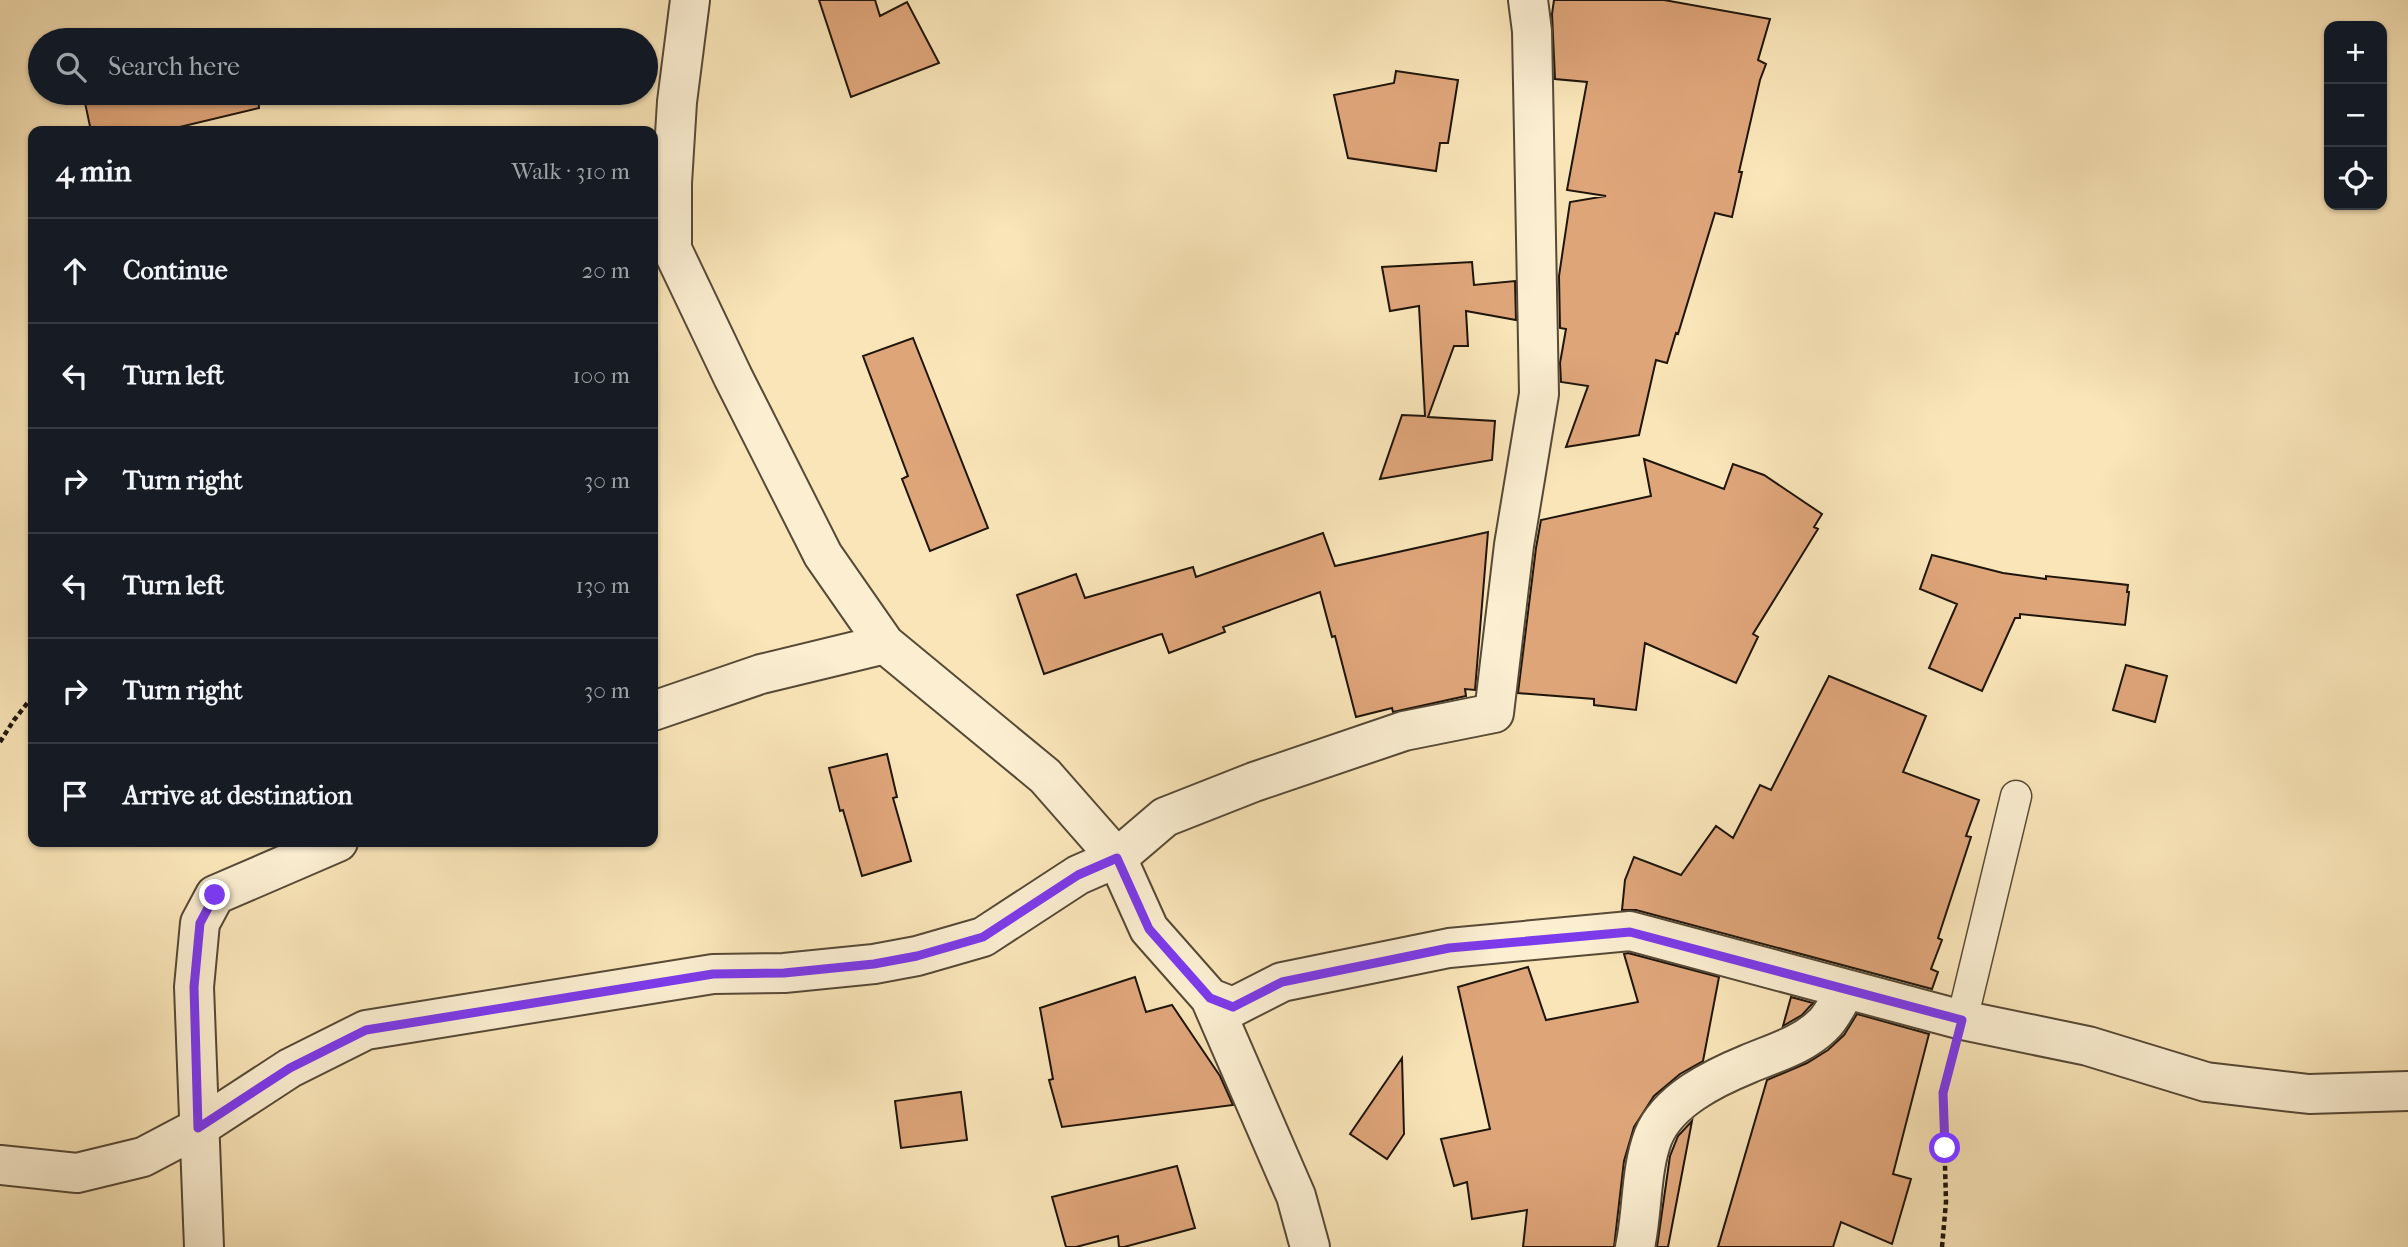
<!DOCTYPE html>
<meta charset="utf-8">
<style>
:root{--surface:#171b24;--page:#20242c;--text:#f1f3f6;--muted:#9ea1a6;--line:#363941}
body{margin:0;font-family:"IM FELL French Canon",serif;background:var(--page);color:var(--text)}
.controls{position:absolute;right:21px;top:21px;display:grid;overflow:hidden;border-radius:14px;box-shadow:0 2px 5px #0004}
.controls button{width:63px;height:63px;display:grid;place-items:center;padding:0;border:0;border-bottom:2px solid var(--line);background:var(--surface);color:var(--text);font:35px sans-serif}
.stop{position:absolute;width:21px;height:21px;margin:-16px;border:5px solid #7c3aed;border-radius:50%;background:#fff}
.stop.end{background:#7c3aed;border-color:#fff;box-shadow:0 2px 7px #0008}
.list{margin:0;padding:0;list-style:none}
h2{display:flex;justify-content:space-between;align-items:center;height:91px;margin:0;padding:0 28px;font-size:30px}
h2 small{font-size:23px;font-weight:400;color:var(--muted)}
.list li{display:grid;grid-template-columns:46px 1fr auto;gap:21px;align-items:center;box-sizing:border-box;height:105px;padding:0 28px;border-top:2px solid var(--line)}
.list b{display:block;font-size:26px;white-space:nowrap}
.list em{font-size:23px;font-style:normal;color:var(--muted)}
.icon{flex:none;width:38px;height:38px;fill:none;stroke:currentColor;stroke-width:2;stroke-linecap:round;stroke-linejoin:round}
.map{position:relative;flex:none;width:2408px;height:1247px;overflow:hidden}
.search{position:absolute;background:var(--surface);box-shadow:0 2px 5px #0004;left:28px;top:28px;width:630px;height:77px;display:flex;align-items:center;gap:18px;box-sizing:border-box;padding:0 24px;border-radius:38px;color:var(--muted);font-size:26px}
.panel{position:absolute;background:var(--surface);box-shadow:0 2px 5px #0004;left:28px;top:126px;width:630px;height:721px;border-radius:14px}
.map>svg:first-child{display:block}
.building{fill:#dea579;stroke:#1f150b;stroke-width:2}
.lines{fill:none;stroke-linecap:round;stroke-linejoin:round}
.service-casing{stroke:#564936;stroke-width:33}
.minor-casing{stroke:#564936;stroke-width:42}
.path{stroke:#1f150b;stroke-width:4.5;stroke-dasharray:5 3.5;stroke-linecap:butt}
.service{stroke:#fbeed1;stroke-width:30}
.minor{stroke:#fbeed1;stroke-width:38}
.route{stroke:#7c3aed;stroke-width:9}
</style>
<div class="map">
<svg width="2408" height="1247" viewBox="0 0 2408 1247">
<rect width="100%" height="100%" fill="#f9e5b8"/>
<filter id="stains"><feTurbulence type="fractalNoise" baseFrequency=".00286" numOctaves="4"/><feColorMatrix values="0 0 0 0 .2 0 0 0 0 .09 0 0 0 0 .02 0 0 0 .5 -.17"/></filter>
<radialGradient id="worn" r=".72"><stop offset=".6" stop-color="#630" stop-opacity="0"/><stop offset="1" stop-color="#630" stop-opacity=".3"/></radialGradient>
<!-- building -->
<path class="building" d="M819,0H875L880,16L907,2L939,63L851,97Z
M1554,0H1664L1770,19L1758,60L1766,64L1760,80L1739,172H1742L1732,217L1715,213L1678,334L1676,333L1667,363L1656,360L1639,435L1566,447L1588,386L1561,382L1560,363L1566,329L1560,328L1559,276L1570,202L1606,196L1567,190L1587,82L1555,79L1552,14Z
M1396,71L1458,80L1448,143H1440L1436,171L1348,158L1334,95L1394,83Z
M108,93H258L259,108L163,131H91L84,98Z
M1472,262L1474,285L1515,281L1516,320L1466,311L1468,346H1454L1428,417L1495,421L1492,460L1380,479L1402,415L1425,416L1419,306L1390,311L1382,267Z
M913,338L988,528L930,551L902,479L908,476L863,356Z
M1644,459L1724,489L1733,464L1764,475L1822,514L1814,527L1818,529L1753,634L1758,637L1736,683L1645,643L1636,710L1594,705V699L1518,693L1536,548L1541,520L1651,496Z
M1488,532L1475,690L1465,689L1466,696L1393,712L1392,708L1356,717L1335,636L1332,637L1320,592L1223,627L1225,632L1169,653L1162,634L1158,635L1044,674L1017,595L1076,574L1085,598L1193,567L1196,577L1323,533L1335,566Z
M1932,555L2003,573L2046,579V576L2128,585L2127,592H2129L2125,625L2020,614V618H2015L1982,691L1929,668L1957,604L1920,589Z
M2126,665L2167,676L2155,722L2113,710Z
M1829,676L1926,716L1903,772L1979,800L1966,836L1971,837L1938,938L1942,940L1931,969L1938,972L1932,989L1636,910H1622L1625,880L1634,857L1681,875L1716,826L1733,838L1760,785L1771,790Z
M887,754L897,797L893,798L911,861L862,876L843,810L840,811L829,768Z
M1628,953L1719,977L1703,1061L1680,1074L1654,1096L1634,1127L1624,1161L1614,1247H1523L1527,1210L1472,1219L1467,1182L1454,1186L1441,1139L1490,1129L1458,987L1528,967L1546,1020L1638,1002L1624,954Z
M1135,977L1146,1012L1172,1005L1220,1076L1233,1105L1062,1127L1049,1080L1053,1079L1040,1008Z
M1791,997L1813,1003L1802,1015L1783,1026Z
M1857,1014L1929,1034L1893,1174L1911,1179L1892,1244L1841,1222L1833,1247H1718L1767,1080L1807,1063L1828,1050L1844,1035Z
M1402,1058L1404,1134L1387,1159L1350,1134Z
M961,1092L967,1140L901,1148L895,1101Z
M1692,1121L1668,1247H1657L1670,1156L1678,1136Z
M1177,1166L1195,1228L1124,1247H1119L1118,1236L1076,1247H1066L1052,1197Z"/>
<g class="lines">
<!-- service casing -->
<g class="service-casing">
<path id="service" d="M1962,1020L2016,796"/>
</g>
<!-- minor casing -->
<g class="minor-casing">
<path id="minor" d="M690,0L677,102L672,183V249L733,377L823,555L885,644L1045,776L1117,858L1149,929L1210,998L1233,1007L1282,982L1449,948L1630,931L1962,1020L2088,1046L2206,1082L2309,1094L2408,1091
M653,711L761,674L885,644
M1210,998L1296,1196L1310,1247
M0,1165L77,1173L143,1157L198,1128L290,1068L366,1030L713,974L784,973L874,964L917,956L983,937L1078,875L1117,858L1165,817L1254,782L1404,731L1494,713L1514,545L1539,394L1532,31L1528,0
M204,1247L194,987L200,923L215,895L338,842
M1635,1247C1643,1211 1640,1172 1653,1137C1668,1100 1714,1078 1748,1064C1774,1053 1803,1045 1823,1025C1833,1016 1839,1000 1846,989"/>
</g>
<!-- path -->
<path class="path" d="M0,742L14,720L33,696
M1942,1247L1946,1202L1943,1093L1950,1064"/>
<!-- service -->
<use href="#service" class="service"/>
<!-- minor -->
<use href="#minor" class="minor"/>
</g>
<g class="lines">
<!-- route -->
<path class="route" d="M215,895L200,923L194,987L198,1128L290,1068L366,1030L713,974L784,973L874,964L917,956L983,937L1078,875L1117,858L1149,929L1210,998L1233,1007L1282,982L1449,948L1630,932L1962,1020L1943,1093L1945,1148"/>
</g>
<rect width="100%" height="100%" filter="url(#stains)"/>
<rect width="100%" height="100%" fill="url(#worn)"/>
</svg>
<div class="controls">
<button>+</button>
<button>−</button>
<button><svg class="icon" aria-label="locate" viewBox="0 0 24 24"><circle cx="12" cy="12" r="6"/><path d="M12 2v4M12 18v4M2 12h4M18 12h4"/></svg></button>
</div>
<div class="stop" style="left:1945px;top:1148px"></div>
<div class="stop end" style="left:215px;top:895px"></div>
<div class="search"><svg class="icon" aria-label="search" viewBox="0 0 24 24"><circle cx="10" cy="10" r="6"/><path d="M15 15l6 6"/></svg>Search here</div>
<section class="panel">
<h2>4 min<small>Walk · 310 m</small></h2>
<ul class="list">
<li><svg class="icon" aria-label="ahead" viewBox="0 0 24 24"><path d="M12 20V5M6 11l6-6 6 6"/></svg><div><b>Continue</b></div><em>20 m</em></li>
<li><svg class="icon" aria-label="left" viewBox="0 0 24 24"><path d="M17 20v-9H6M10 6l-5 5 5 5"/></svg><div><b>Turn left</b></div><em>100 m</em></li>
<li><svg class="icon" aria-label="right" viewBox="0 0 24 24"><path d="M7 20v-9h11M14 6l5 5-5 5"/></svg><div><b>Turn right</b></div><em>30 m</em></li>
<li><svg class="icon" aria-label="left" viewBox="0 0 24 24"><path d="M17 20v-9H6M10 6l-5 5 5 5"/></svg><div><b>Turn left</b></div><em>130 m</em></li>
<li><svg class="icon" aria-label="right" viewBox="0 0 24 24"><path d="M7 20v-9h11M14 6l5 5-5 5"/></svg><div><b>Turn right</b></div><em>30 m</em></li>
<li><svg class="icon" aria-label="arrive" viewBox="0 0 24 24"><path d="M6 21V4h12l-3 4 3 4H6"/></svg><div><b>Arrive at destination</b></div></li>
</ul>
</section>
</div>
